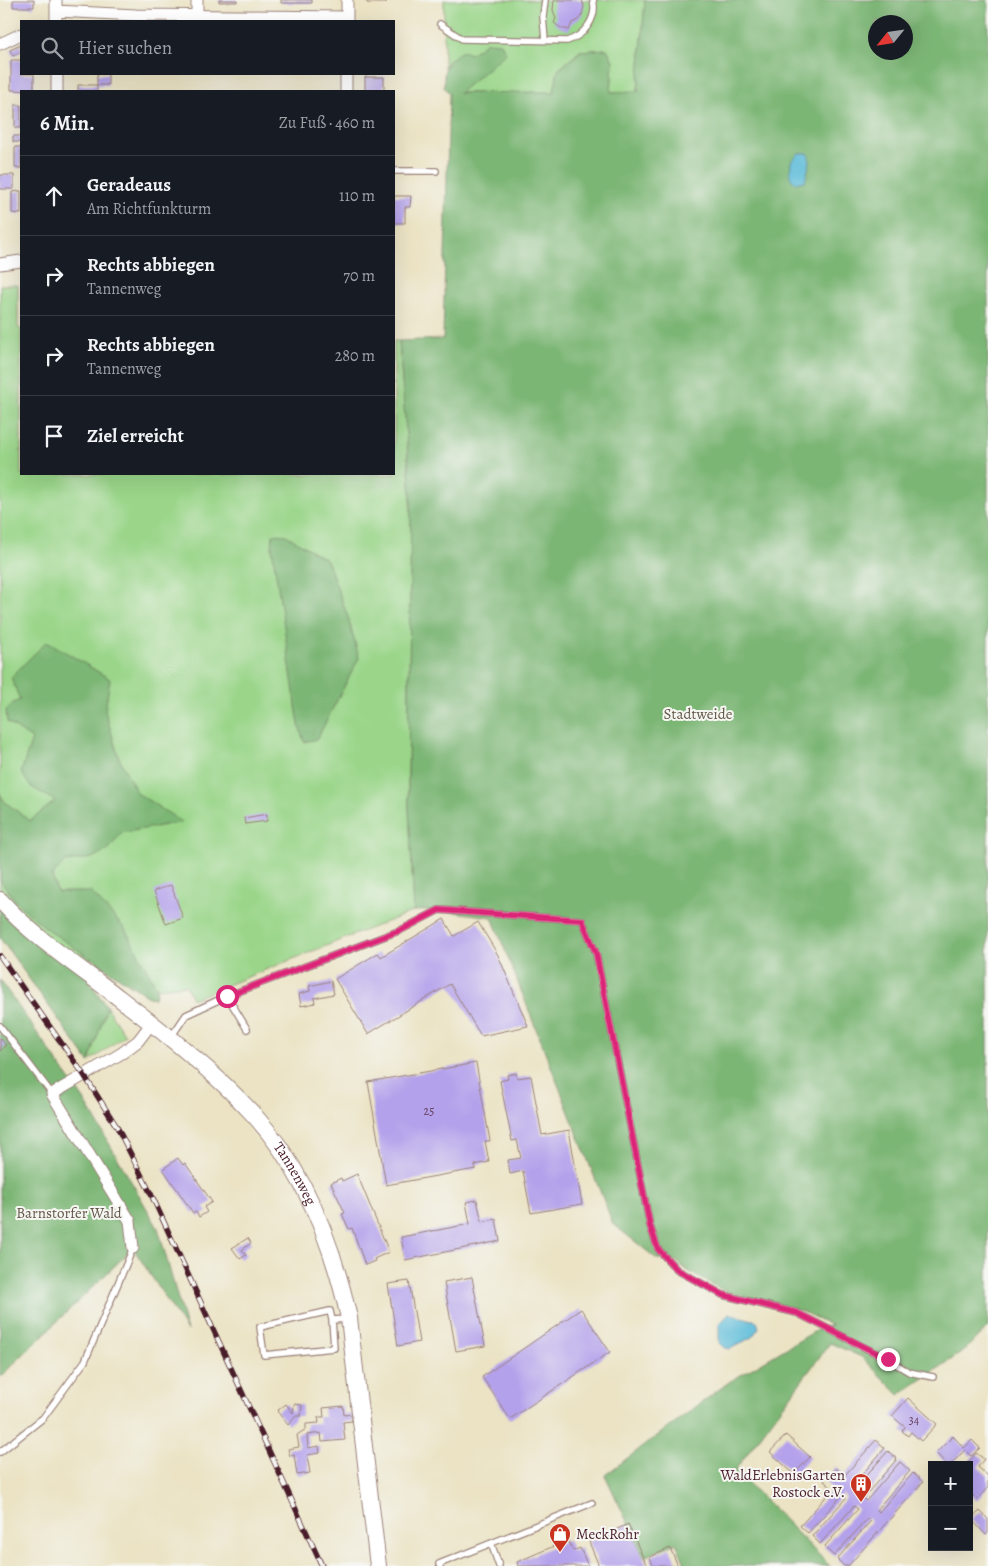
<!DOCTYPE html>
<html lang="de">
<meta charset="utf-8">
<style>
:root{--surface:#171b24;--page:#242831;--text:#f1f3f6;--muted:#9ea1a6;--line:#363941}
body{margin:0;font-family:Alegreya,serif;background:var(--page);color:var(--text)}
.controls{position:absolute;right:15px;bottom:15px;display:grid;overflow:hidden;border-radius:0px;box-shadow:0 5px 20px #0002}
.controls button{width:45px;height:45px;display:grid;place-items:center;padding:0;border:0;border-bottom:1px solid var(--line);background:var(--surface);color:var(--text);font:25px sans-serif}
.compass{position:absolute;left:868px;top:15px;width:45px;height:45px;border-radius:50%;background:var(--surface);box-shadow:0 5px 20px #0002;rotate:240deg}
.stop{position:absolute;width:15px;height:15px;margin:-11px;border:4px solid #db2777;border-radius:50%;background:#fff}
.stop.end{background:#db2777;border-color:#fff;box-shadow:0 1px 5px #0008}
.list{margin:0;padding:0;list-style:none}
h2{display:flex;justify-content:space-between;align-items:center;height:65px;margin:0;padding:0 20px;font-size:21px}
h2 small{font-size:16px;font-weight:400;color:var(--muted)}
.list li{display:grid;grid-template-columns:32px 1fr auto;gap:15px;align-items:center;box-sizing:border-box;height:80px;padding:0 20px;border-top:1px solid var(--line)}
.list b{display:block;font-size:19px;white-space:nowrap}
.list p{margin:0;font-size:16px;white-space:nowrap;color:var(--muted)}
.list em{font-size:16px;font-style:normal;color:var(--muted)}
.icon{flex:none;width:28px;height:28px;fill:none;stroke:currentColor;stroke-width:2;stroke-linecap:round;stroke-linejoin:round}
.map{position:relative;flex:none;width:988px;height:1566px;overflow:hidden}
.search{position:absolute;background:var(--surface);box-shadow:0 5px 20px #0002;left:20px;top:20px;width:375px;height:55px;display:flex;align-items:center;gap:12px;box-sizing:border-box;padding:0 18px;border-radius:0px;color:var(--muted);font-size:19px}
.panel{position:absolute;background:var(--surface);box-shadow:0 5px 20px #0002;left:20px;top:90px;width:375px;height:385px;border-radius:0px}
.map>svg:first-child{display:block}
.green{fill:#9ad589;stroke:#727a5a}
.forest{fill:#7bb675;stroke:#626a50;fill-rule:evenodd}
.water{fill:#5bbcd9;stroke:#526e82}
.building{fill:#b4a1eb}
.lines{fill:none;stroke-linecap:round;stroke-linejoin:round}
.lane-casing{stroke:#9a8178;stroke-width:8}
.street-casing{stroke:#9a8178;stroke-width:13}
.secondary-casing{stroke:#9a8178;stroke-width:18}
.lane{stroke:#fff;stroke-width:5.5}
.street{stroke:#fff;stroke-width:11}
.secondary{stroke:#fff;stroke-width:16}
.rail-casing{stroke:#4a1f2b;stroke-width:5.5}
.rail{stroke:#f6f6f2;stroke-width:4;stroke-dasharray:11;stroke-linecap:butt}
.route{stroke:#db2777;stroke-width:6}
.labels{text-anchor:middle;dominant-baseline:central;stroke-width:4;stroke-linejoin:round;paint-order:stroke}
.number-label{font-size:12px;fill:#64405b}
.park-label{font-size:15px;fill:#625647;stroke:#f6f6f2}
.street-label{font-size:15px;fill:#4a1f2b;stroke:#f6f6f2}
.poi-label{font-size:15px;fill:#4a1f2b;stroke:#f6f6f2;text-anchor:end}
</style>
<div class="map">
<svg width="988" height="1566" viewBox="0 0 988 1566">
<rect width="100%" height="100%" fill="#f6f6f2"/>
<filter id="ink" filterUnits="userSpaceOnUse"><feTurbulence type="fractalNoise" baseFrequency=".02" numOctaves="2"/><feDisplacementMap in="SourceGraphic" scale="10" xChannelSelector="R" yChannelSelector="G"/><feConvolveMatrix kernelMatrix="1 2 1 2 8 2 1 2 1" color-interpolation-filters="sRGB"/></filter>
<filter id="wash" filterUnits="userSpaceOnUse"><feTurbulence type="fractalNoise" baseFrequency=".0096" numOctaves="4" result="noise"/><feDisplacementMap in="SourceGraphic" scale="20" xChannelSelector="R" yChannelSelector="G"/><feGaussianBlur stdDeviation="1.12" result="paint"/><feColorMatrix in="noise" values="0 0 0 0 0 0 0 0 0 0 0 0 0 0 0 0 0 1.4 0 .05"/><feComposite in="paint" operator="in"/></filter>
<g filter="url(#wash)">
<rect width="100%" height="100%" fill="#ebe3c4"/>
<!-- green -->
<path class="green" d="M444,0H645L638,91L611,92L613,61L607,49L580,51L558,70L554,92L458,93L487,42L471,54L448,60L444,68Z
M0,285H18V328L21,329V474H394V341H399L411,496L408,788L414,911L192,999L186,985L157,988L155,998L149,997L91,958L81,969L125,1035L89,1062L0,938Z"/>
<!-- forest -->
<path class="forest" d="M645,0H988V1328L961,1353L899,1395L862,1357L830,1343L735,1470L830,1566H686L676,1543L644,1557L605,1475L729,1382L817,1330L831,1325L801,1311L724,1291L688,1271L676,1261L657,1259L613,1224L492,917L439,910L414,911L408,788L411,496L399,341L443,339L449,93L444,87C444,66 444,63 462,51L471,54L487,42L501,43L506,53L459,93L554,92L558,70L581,51L607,49L613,61L611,92L638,91ZM876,22H906V52H876Z
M273,534L286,535L327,560L348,617L359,658L317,739L304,742L299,725L272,548Z
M47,641L110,679L105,711L119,758L137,793L182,822L121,833L109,849L92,858L65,862L52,876L57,892H91L125,929L157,988L155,998L149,997L48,930L17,903L0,880V794L5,802L30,821L55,801L30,786L21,772L32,739L7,722L6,710L13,703L20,700L11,677Z
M0,900L81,969L107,1007L89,1062L0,938Z
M0,980L84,1100L158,1228L187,1331L133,1248L0,1377Z"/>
<!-- water -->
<path class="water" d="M799,153H808L810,162L805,181L795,183L790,177L791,162Z
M729,1314L757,1321L759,1328L752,1337L730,1349L723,1347L719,1343V1324Z"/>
<g id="blocks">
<!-- building -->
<path class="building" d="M13,0H34V7H13Z
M219,0H237V2H219Z
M281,0H312V3H281Z
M367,0H386V3H367Z
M554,0H582L584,6L582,15L578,20L572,23L569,30L561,28L554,23L556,18L553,10Z
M21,45V52L13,56L10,50Z
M11,60H21V74H34V91L11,90Z
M97,74H108V85H97Z
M365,77H384V91H365Z
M78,85H97V91H78Z
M15,105H21V128H15Z
M13,136H21V142H13Z
M15,147H21V168H15Z
M0,175H14V189H0Z
M19,191H21V214L12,213V192Z
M394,196H411L410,207H405V223H394Z
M267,814V821L245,824L244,818Z
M171,885L183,918L166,924L154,891Z
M444,919L454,936L478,922L498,955L528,1026L481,1036L450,984L368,1034L335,979L378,953L381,957Z
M331,981L334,994L314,998L315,1003L301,1006L299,994L310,991L309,986Z
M0,1038L6,1045L0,1051Z
M476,1063L490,1141H485L489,1162L475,1165L476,1169L386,1185L368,1082Z
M516,1073L517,1078L531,1076L542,1135L569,1130L582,1204L531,1213L523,1171L510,1174L508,1160L521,1158L517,1140L512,1141L500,1081L508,1079L507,1075Z
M178,1158L183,1165L185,1163L212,1202L204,1207L207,1212L199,1217L196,1212L193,1213L163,1169Z
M357,1174L389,1252L374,1259L375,1261L365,1265L352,1228L349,1229L342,1214L345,1213L331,1183L341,1178L342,1181Z
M477,1200L482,1222L496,1219L500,1241L405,1260L401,1237L470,1224L466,1202Z
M248,1238L251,1243L242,1250L246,1255L240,1259L232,1248Z
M472,1277L485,1346L456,1351L444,1282Z
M409,1281L419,1342L398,1346L388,1284Z
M581,1309L610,1352L510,1419L482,1377Z
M908,1398L937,1424L921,1441L911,1432L908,1436L902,1431L905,1427L892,1416Z
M286,1404L293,1413L294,1404L302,1405L301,1416H296L288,1425L277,1411Z
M343,1406L344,1415L352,1414V1421L343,1422L345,1440L322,1442L321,1433L307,1435L308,1448L319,1446L320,1453L307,1455L310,1473L297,1475L294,1455L290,1456L288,1449L299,1447L297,1435L306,1429V1424L319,1423L318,1417H324L323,1408Z
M786,1435L810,1457L794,1474L770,1452Z
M953,1436L964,1448L972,1440L980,1448L971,1456L965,1450L950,1465H947L936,1453Z
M876,1440L885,1448L851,1487L854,1489L888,1451L897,1459L863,1498L866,1501L900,1462L910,1471L876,1510L879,1512L913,1473L923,1482L848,1566H844L837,1559L871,1521L868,1518L834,1556L824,1547L858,1509L854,1506L820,1544L812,1536L846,1498L843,1494L808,1533L800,1526L833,1489L824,1481L836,1468L845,1475Z
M976,1453L984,1459L978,1467L988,1476V1487L977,1500L971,1494L969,1496V1465H966Z
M980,1511L988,1519V1533L986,1535L971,1519Z
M628,1524L647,1566H599L589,1542Z
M568,1540L573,1551L580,1548L588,1566H518L517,1562Z
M670,1548L678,1566H653L650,1557Z"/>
</g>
</g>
<g filter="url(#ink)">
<use href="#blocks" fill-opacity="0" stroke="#9a8178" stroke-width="1"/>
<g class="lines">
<!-- lane casing -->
<g class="lane-casing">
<path id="lane" d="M440,24L462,39L567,41C584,36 598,18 593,0
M545,40L543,17L545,0
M394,171H436
M227,996L247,1029
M0,1026L52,1094
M171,1037L186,1015L227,996L401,930L439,910L582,920L596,953L650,1226L658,1249L677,1270L723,1295L797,1313L887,1359L909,1372L933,1377
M332,1320L334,1348L264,1355L260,1327L330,1311L332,1320L347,1319
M0,1452L43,1418L85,1361L133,1248
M491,1543L499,1566
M440,1566L439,1564L592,1503"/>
</g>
<!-- street casing -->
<g class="street-casing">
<path id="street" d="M56,0V21
M347,0V21
M56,11L136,15L347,17
M197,16V0
M0,44L21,34
M57,74V91
M346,91V74
M0,264L21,261
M133,1248L130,1221L52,1094L122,1053L138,1041L151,1024"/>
</g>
<!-- secondary casing -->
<g class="secondary-casing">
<g id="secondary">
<path id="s1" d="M0,900C33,937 75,964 114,994C162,1031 212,1069 254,1115C305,1171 333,1245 349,1318L378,1566"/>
</g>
</g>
<!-- lane -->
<use href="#lane" class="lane"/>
<!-- street -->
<use href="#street" class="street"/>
<!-- secondary -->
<use href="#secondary" class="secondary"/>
<!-- rail casing -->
<g class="rail-casing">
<path id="rail" d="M0,956L84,1075L117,1127L151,1194L322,1566"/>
</g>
<!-- rail -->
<use href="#rail" class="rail"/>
</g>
</g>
<g class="lines" filter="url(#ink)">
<!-- route -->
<path class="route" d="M227,996L401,930L439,910L582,920L596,953L650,1226L658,1249L677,1270L723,1295L797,1313L888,1359"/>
</g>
<!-- icons -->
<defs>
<g id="building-pin" transform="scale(1.125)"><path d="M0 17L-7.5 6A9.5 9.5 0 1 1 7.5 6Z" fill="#c8321e" stroke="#f6f6f2"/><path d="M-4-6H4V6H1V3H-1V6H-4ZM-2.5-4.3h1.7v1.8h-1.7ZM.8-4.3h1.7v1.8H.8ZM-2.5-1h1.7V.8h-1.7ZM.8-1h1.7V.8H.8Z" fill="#fff"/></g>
<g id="shop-pin" transform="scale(1.125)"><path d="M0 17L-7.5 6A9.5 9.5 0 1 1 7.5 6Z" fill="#c8321e" stroke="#f6f6f2"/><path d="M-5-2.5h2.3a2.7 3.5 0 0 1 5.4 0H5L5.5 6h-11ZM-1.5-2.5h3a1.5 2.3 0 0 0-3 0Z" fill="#fff"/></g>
</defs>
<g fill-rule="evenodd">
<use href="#building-pin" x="861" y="1484"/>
<use href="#shop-pin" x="560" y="1534"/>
</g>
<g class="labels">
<!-- number labels -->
<g class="number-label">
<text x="429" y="1111">25</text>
<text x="914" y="1420">34</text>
</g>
<!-- park labels -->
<g class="park-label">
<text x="698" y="714">Stadtweide</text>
<text x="69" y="1213">Barnstorfer Wald</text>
</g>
<!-- street labels -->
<g class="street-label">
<text stroke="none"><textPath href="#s1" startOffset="405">Tannenweg</textPath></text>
</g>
<!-- poi labels -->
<g class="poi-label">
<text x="845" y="1475">WaldErlebnisGarten<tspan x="845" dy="17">Rostock e.V.</tspan></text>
<text x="576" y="1534" text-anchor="start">MeckRohr</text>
</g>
</g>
</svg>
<div class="controls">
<button>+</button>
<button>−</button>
</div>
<svg class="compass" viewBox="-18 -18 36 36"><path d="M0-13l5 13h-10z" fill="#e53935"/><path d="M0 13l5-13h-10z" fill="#9ea1a6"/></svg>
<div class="stop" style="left:227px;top:996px"></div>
<div class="stop end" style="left:888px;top:1359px"></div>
<div class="search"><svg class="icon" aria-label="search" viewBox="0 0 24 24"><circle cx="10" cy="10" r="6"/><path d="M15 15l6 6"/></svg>Hier suchen</div>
<section class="panel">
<h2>6 Min.<small>Zu Fuß · 460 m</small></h2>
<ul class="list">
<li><svg class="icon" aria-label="ahead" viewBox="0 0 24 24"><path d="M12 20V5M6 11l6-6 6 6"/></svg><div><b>Geradeaus</b><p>Am Richtfunkturm</p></div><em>110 m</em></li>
<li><svg class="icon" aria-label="right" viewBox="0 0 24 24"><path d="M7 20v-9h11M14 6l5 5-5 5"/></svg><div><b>Rechts abbiegen</b><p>Tannenweg</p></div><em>70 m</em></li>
<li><svg class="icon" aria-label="right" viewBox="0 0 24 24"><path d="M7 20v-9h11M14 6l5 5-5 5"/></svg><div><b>Rechts abbiegen</b><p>Tannenweg</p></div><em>280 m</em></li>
<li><svg class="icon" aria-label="arrive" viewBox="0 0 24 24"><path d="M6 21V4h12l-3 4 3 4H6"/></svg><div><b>Ziel erreicht</b></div></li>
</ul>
</section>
</div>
